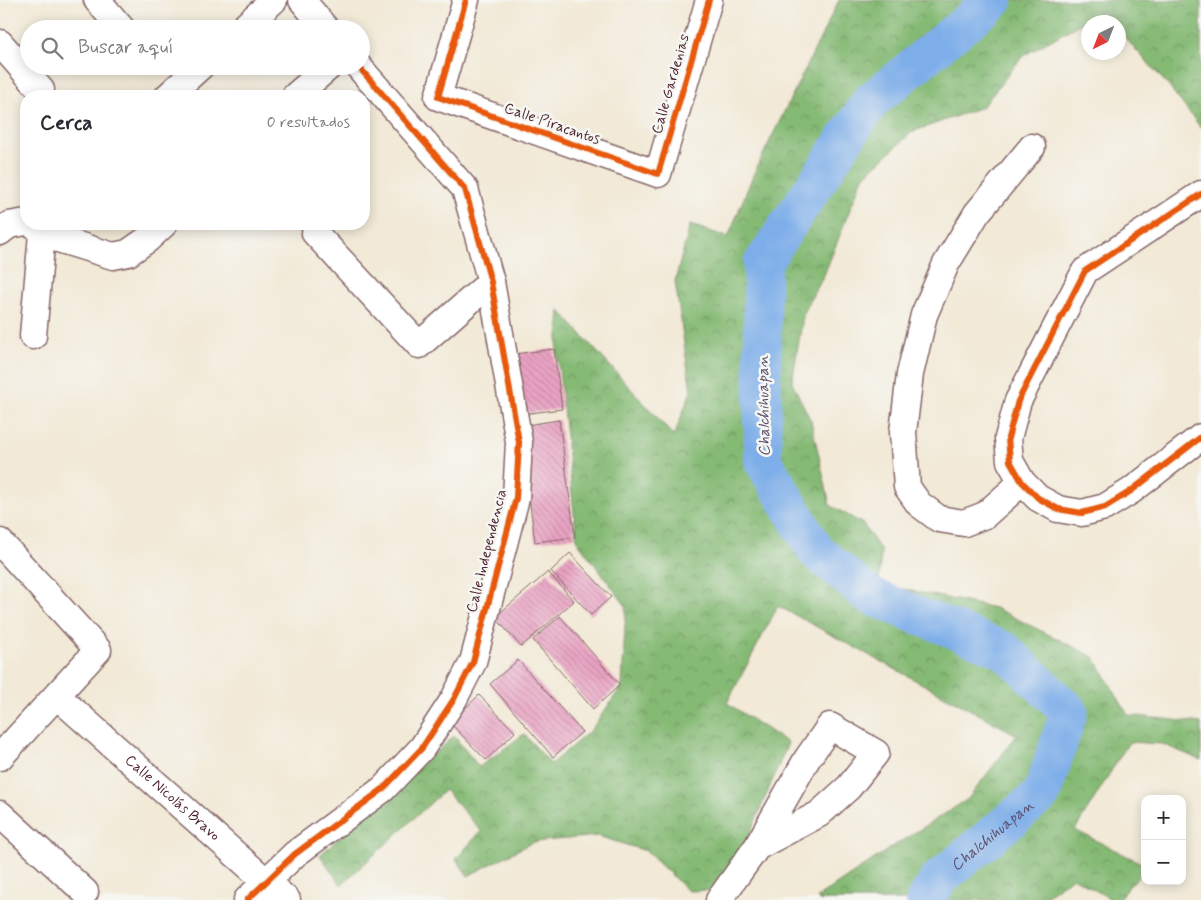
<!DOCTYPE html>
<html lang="es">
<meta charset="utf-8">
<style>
:root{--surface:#fff;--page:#f2f2f3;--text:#2b2b33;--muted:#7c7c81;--line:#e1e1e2}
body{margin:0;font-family:Mynerve,sans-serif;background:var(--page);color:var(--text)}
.controls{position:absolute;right:15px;bottom:15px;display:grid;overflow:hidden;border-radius:10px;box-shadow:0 2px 12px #0003}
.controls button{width:45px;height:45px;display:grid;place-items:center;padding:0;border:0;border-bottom:1px solid var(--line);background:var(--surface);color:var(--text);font:25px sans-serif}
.compass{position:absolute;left:1081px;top:15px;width:45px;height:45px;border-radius:50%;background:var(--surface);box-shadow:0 2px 12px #0003;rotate:222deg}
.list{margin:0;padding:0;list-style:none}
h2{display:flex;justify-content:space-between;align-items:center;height:65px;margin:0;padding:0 20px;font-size:21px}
h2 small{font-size:16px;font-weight:400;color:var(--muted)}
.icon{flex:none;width:28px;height:28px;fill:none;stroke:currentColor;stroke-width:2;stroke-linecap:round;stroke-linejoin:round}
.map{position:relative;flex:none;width:1201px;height:900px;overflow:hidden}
.search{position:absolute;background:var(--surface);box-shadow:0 2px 12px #0003;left:20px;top:20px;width:350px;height:55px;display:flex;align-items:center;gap:12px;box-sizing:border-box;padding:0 18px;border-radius:28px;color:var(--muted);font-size:19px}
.panel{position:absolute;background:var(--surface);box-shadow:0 2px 12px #0003;left:20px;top:90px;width:350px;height:140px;border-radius:20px}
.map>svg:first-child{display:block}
.forest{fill:url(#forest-crowns);stroke:#686c50}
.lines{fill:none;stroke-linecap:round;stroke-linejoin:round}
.river{stroke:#7eaee9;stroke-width:38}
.building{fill:url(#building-back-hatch)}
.minor-casing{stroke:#856667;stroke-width:29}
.minor{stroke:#fff;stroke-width:26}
.cycleway-casing{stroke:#f6f6f2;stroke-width:9}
.cycleway{stroke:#e8590c;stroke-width:6}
.labels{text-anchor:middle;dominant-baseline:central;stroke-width:5;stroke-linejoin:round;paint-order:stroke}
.street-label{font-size:15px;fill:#4a1f2b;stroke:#f6f6f2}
.water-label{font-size:16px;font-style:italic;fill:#5c516e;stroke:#f6f6f2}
</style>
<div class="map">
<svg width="1201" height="900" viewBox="0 0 1201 900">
<defs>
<pattern id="forest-crowns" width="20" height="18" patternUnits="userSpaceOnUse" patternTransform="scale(1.25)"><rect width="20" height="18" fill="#85ba75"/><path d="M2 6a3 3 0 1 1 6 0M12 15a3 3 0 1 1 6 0" fill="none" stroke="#6f9760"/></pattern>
<pattern id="building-back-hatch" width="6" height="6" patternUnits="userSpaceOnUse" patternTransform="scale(1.25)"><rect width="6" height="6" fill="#eaa4c4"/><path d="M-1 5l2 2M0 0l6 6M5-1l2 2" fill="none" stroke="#c0859f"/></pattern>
</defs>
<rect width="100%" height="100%" fill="#f6f6f2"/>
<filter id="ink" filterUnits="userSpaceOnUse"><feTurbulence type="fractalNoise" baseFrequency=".02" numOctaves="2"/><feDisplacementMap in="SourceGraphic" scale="10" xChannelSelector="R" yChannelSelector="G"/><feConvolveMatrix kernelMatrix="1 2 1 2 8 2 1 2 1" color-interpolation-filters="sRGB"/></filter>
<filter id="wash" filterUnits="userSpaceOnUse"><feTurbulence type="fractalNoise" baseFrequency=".0096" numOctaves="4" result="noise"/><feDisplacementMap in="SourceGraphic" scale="20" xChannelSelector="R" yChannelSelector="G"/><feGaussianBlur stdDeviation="1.12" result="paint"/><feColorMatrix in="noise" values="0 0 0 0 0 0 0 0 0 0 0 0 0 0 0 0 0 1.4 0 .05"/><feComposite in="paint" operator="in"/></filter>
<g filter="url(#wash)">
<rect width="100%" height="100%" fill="#f2e9d6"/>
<!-- forest -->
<path class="forest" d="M839,0H1201V128L1167,84L1119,31L1118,22H1111L1101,12L1023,56L982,107L912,132L863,177L824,275L804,311L792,382L811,421L830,505L863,524L881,551L879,584L995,608L1094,657L1128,715L1201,723V760L1162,744L1129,742L1075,830L1145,865V869L1117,900H1112L1073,877L1040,900H818V897L892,847L968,799L1017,735L778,606L727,703L788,743L744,848L718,890L688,891L646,851L598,836L533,842L468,876L456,859L481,831L445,790L341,885L320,855L454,736L479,767L524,734L551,764L591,730L622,686L626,606L577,541L557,350L560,311L674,436L691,391L675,281L690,225L728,237L754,173Z"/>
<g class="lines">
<!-- river -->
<path class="river" id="s1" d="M925,900L939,879L1042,794L1069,711L1004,650L870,596L816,551L763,461L762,264L870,102L994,0"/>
</g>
<g id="blocks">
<!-- building -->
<path class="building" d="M554,349L562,409L522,414L514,354Z
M559,420L575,537L535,542L520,426Z
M570,553L611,597L591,615L551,571Z
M548,572L574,601L521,647L495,617Z
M560,616L620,685L593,709L533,640Z
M518,660L582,732L553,757L490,684Z
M479,695L515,732L486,760L450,723Z"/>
</g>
</g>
<g filter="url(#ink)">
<use href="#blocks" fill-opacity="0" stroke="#856667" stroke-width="1"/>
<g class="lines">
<!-- minor casing -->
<g class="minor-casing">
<g id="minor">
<path d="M97,0L122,29"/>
<path d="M302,0L326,29"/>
<path d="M466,0L438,97L658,174L709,0"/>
<path d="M242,29L274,0"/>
<path d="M0,43L41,90"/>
<path d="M168,96L201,66"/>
<path d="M295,96L330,66"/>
<path d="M1201,194L1085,271L1018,401L1008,438L1010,461L1022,482L1038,498L1058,509L1082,513L1105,507L1131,491L1201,437"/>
<path d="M32,224L37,226L42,234L33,336"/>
<path d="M0,232L9,225L26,222"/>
<path d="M315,233L419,345L491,282"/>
<path d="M42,234L113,256L128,253L148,239L164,224"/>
<path d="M1022,482L985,515L964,523L939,519L919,504L907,487L903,432L910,374L924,315L946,264L977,213L1032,147"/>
<path d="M0,542L98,650L0,757"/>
<path id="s2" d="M57,696L287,900"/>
<path d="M0,814L85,892"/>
<path d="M247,900L295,854L383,789L422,748L454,699L473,662L516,498L519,442L491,282L465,189L358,66"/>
<path d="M719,900L757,847L819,814L849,787L876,753L830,726L807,759L757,847"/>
</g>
</g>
<!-- minor -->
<use href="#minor" class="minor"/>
<!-- cycleway casing -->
<g class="cycleway-casing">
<path id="cycleway" d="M466,0L438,97L658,174L709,0
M1201,194L1085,271L1018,401L1008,438L1010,461L1022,482L1038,498L1058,509L1082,513L1105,507L1131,491L1201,437
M247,900L295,854L383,789L422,748L454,699L473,662L516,498L519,442L491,282L465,189L358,66"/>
</g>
<!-- cycleway -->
<use href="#cycleway" class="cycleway"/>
</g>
</g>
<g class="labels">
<!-- street labels -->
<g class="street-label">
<text transform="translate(671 84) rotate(-74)">Calle Gardenias</text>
<text transform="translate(552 124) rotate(19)">Calle Piracantos</text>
<text transform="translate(487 551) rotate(-76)">Calle Independencia</text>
<text stroke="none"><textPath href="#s2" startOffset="154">Calle Nicolás Bravo</textPath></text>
</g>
<!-- water labels -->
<g class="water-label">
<text transform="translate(764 406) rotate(-91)">Chalchihuapan</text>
<text stroke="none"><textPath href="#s1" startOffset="94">Chalchihuapan</textPath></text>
</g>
</g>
</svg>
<div class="controls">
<button>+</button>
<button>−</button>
</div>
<svg class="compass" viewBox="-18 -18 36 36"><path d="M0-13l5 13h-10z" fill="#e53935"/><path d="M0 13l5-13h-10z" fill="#7c7c81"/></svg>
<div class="search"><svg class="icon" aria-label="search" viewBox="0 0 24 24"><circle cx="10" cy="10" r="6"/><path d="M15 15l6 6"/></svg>Buscar aquí</div>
<section class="panel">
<h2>Cerca<small>0 resultados</small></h2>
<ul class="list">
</ul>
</section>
</div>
